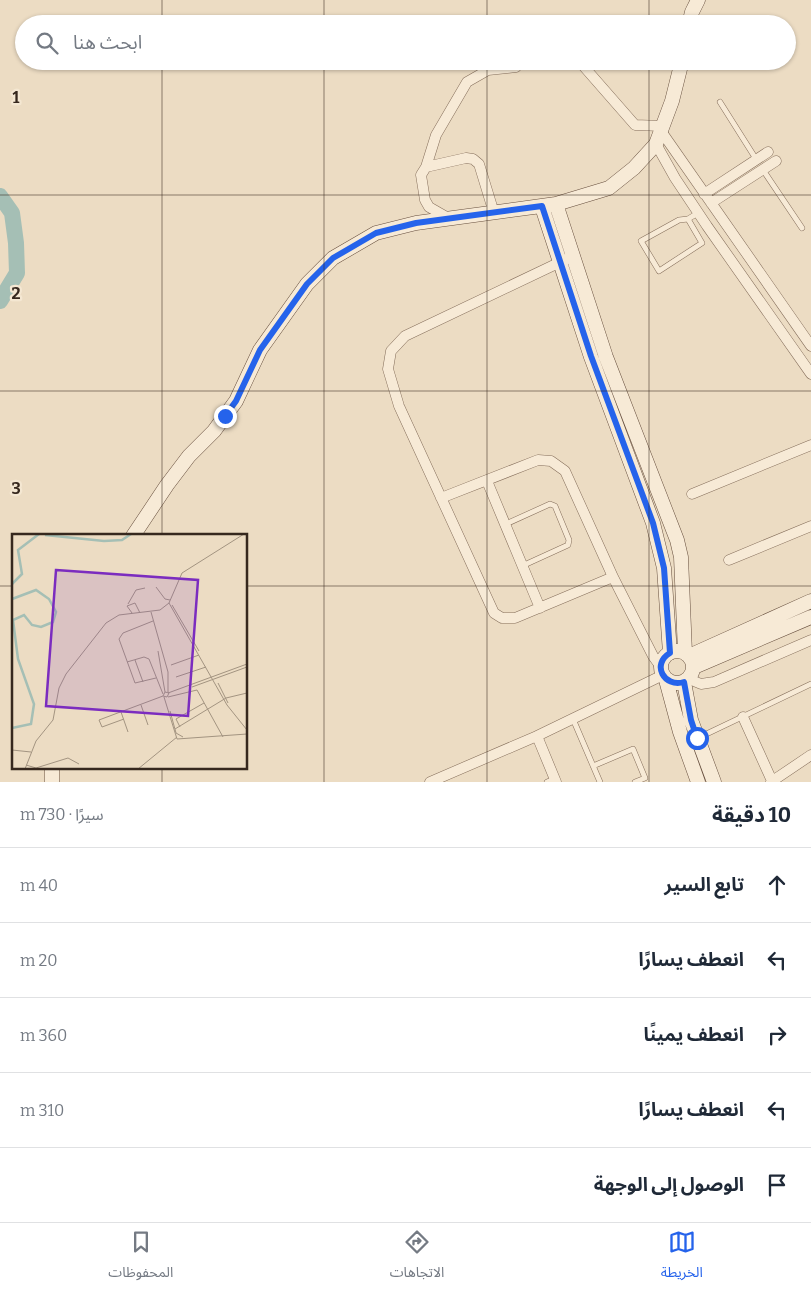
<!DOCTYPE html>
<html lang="ar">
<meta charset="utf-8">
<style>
:root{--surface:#fff;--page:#f6f6f7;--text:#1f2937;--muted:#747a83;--line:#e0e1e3;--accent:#2563eb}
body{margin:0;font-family:Bitter,"Noto Sans Arabic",serif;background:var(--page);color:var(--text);direction:rtl}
.stop{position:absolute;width:15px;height:15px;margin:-11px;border:4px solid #2563eb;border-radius:50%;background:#fff}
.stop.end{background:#2563eb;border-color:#fff;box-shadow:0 1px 5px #0008}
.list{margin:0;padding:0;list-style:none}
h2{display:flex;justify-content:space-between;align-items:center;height:65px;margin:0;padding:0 20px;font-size:21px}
h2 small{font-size:16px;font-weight:400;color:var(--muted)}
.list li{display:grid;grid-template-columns:32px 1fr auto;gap:15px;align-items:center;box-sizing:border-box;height:75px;padding:0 20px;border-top:1px solid var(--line)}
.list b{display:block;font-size:19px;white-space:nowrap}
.list em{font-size:16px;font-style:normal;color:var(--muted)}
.icon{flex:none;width:28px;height:28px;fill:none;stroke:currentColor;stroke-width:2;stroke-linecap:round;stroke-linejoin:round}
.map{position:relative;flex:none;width:811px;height:782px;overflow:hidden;direction:ltr}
.search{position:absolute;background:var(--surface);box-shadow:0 1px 4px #0004;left:15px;right:15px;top:15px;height:55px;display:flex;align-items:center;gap:12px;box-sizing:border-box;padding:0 18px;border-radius:28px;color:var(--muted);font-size:19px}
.sheet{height:440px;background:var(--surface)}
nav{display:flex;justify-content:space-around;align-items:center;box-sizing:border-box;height:70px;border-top:1px solid var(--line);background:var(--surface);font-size:14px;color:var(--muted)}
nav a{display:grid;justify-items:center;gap:2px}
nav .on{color:var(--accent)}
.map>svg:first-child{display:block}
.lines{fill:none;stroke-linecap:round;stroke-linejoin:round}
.river{stroke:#a5bfb5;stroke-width:16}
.lane-casing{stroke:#856e5b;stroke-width:6}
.street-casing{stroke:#856e5b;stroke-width:11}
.secondary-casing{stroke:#674f3e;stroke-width:15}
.lane{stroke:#f7ead6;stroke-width:5}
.street{stroke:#f7ead6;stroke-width:10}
.secondary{stroke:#f7ead6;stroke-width:14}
.route{stroke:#2563eb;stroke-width:6}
.grid{fill:none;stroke:#36281e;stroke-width:1;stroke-opacity:0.55}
.inset-river{fill:none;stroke:#a5bfb5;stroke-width:2.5}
.inset-road{fill:none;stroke:#a39481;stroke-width:1}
.view{fill:#7b2cbf;fill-opacity:0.15;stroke:#7b2cbf;stroke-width:2.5}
.inset-edge{fill:none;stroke:#36281e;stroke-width:2.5}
.grid-label{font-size:16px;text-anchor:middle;font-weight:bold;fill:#36281e;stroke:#f4e7d2;stroke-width:4.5;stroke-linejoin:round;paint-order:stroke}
</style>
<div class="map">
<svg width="811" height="782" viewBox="0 0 811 782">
<rect width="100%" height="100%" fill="#ecdcc3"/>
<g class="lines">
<!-- river -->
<path class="river" d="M0,196L12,213L16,243L17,273L0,301"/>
<!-- lane casing -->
<g class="lane-casing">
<path id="lane" d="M720,102L756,159
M763,170L802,228
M688,219L702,243L659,271L641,241L679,220L688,219L698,213
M506,524L550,504L555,506L569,540L568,545L522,566
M573,719L600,782
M698,738L811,684
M593,766L633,749L645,778L635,782
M547,782L554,779"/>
</g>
<!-- street casing -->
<g class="street-casing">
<path id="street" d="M579,61L635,125L663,126
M661,131L811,346
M656,144L675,178L707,226L811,374
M426,167L436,135L467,82L488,70L516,67
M704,194L768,152
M711,203L776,161
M450,219L429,207L425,200L421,175L426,167L466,158L473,159L479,164L494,213
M573,256L405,336L391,351L388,369L399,406L494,613L502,618H515L613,577
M487,481L540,608
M692,494L811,445
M441,498L538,460L551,461L565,471L613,577L653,656L661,667
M729,560L811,526
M689,679L701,684L714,682L811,640
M743,717L772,781
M537,736L556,782
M430,782L537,736L663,675
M771,782L811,755"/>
</g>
<!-- secondary casing -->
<g class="secondary-casing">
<path id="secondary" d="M689,24L692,12L698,0
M556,204L606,357L677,540L681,557L685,653
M542,207L591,357L653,523L664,568L670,653
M133,536L167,485L189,456L214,431L236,401L260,350L307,284L333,258L376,233L416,223L556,204L609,188L634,168L656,144L672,101L682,61
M661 667a16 16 0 1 1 32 0a16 16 0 1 1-32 0Z
M689,656L811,601
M694,667L811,617
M666,680L680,732L698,782
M684,682L691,720L714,782
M52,768V782"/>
</g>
<!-- lane -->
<use href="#lane" class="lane"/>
<!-- street -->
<use href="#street" class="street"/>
<!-- secondary -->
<use href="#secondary" class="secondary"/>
</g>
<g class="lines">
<!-- route -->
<path class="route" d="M225,416L236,401L260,350L307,284L333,258L376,233L416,223L542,206L591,356L653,523L664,568L670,653C651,664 664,688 684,682L691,720L697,738"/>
</g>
<!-- grid -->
<path class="grid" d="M162,0V24M324,0V24M487,0V24M649,0V24M162,61V536M324,61V782M487,61V782M649,61V782M0,195H811M0,391H811M0,586H14M246,586H811M162,768V782"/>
<!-- overview -->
<g transform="translate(12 534)">
<rect width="235" height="235" fill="#ecdcc3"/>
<path class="inset-river" d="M33,1L92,7L110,6L119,0M0,50L10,40L6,16L27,0M0,65L24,56L37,65L44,78L41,88L29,93L20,91L12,81L1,86L6,125L22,170L19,190L0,194"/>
<path class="inset-road" d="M144,53L153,65L158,66M157,69L215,171L235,196M116,70L124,56L133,54M160,71L187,117M139,78L156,138V158M120,79L115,72L123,69L128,79M141,87L111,99L107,105L123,149L144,144M146,117L153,158M123,126L131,148M115,128L132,123L137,125L151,160M159,131L187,121M164,143L194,133M206,149L216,169M180,153L235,133M156,159L235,130M152,163L165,205L235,200M156,163L185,156L211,203M129,171L136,191M158,177L164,199L171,203M109,178L116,198M112,185L90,193L87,186L151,162L155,163L157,159L153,158L151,162M168,193L164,185L192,169M163,195L214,164L235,159M0,216L19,218M14,231L24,234L56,224L67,230M13,235L24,207L41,186L47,154L54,140L94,89L107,81L148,76L157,69L170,39L232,0M126,235L165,203"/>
<path class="view" d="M44,36L186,46L176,182L34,172Z"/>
<rect width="235" height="235" class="inset-edge"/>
</g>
<g class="grid-label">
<text x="16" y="103">1</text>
<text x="16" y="299">2</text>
<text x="16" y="494">3</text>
</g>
</svg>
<div class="stop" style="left:697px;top:738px"></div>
<div class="stop end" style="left:225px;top:416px"></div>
<div class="search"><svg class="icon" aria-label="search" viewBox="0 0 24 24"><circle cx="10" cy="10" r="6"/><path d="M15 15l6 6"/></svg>ابحث هنا</div>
</div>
<section class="sheet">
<h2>10 دقيقة<small>سيرًا · 730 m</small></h2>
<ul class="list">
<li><svg class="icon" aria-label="ahead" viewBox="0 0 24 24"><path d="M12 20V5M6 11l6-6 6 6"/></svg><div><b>تابع السير</b></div><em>40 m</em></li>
<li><svg class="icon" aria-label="left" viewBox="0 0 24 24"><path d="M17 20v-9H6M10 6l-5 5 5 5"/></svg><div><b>انعطف يسارًا</b></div><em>20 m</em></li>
<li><svg class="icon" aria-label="right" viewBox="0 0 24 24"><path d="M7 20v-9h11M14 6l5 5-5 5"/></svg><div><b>انعطف يمينًا</b></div><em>360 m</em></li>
<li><svg class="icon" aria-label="left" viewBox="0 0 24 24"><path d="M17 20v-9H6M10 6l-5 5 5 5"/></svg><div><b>انعطف يسارًا</b></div><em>310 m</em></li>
<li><svg class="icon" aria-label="arrive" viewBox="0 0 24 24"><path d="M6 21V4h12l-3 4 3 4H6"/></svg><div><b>الوصول إلى الوجهة</b></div></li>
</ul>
</section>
<nav>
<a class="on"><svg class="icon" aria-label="map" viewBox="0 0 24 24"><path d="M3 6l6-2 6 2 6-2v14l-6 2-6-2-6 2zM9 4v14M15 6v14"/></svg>الخريطة</a>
<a><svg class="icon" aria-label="directions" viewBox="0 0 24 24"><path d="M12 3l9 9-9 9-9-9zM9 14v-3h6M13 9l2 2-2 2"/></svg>الاتجاهات</a>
<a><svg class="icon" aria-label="saved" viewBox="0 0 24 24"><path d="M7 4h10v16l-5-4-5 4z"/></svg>المحفوظات</a>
</nav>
